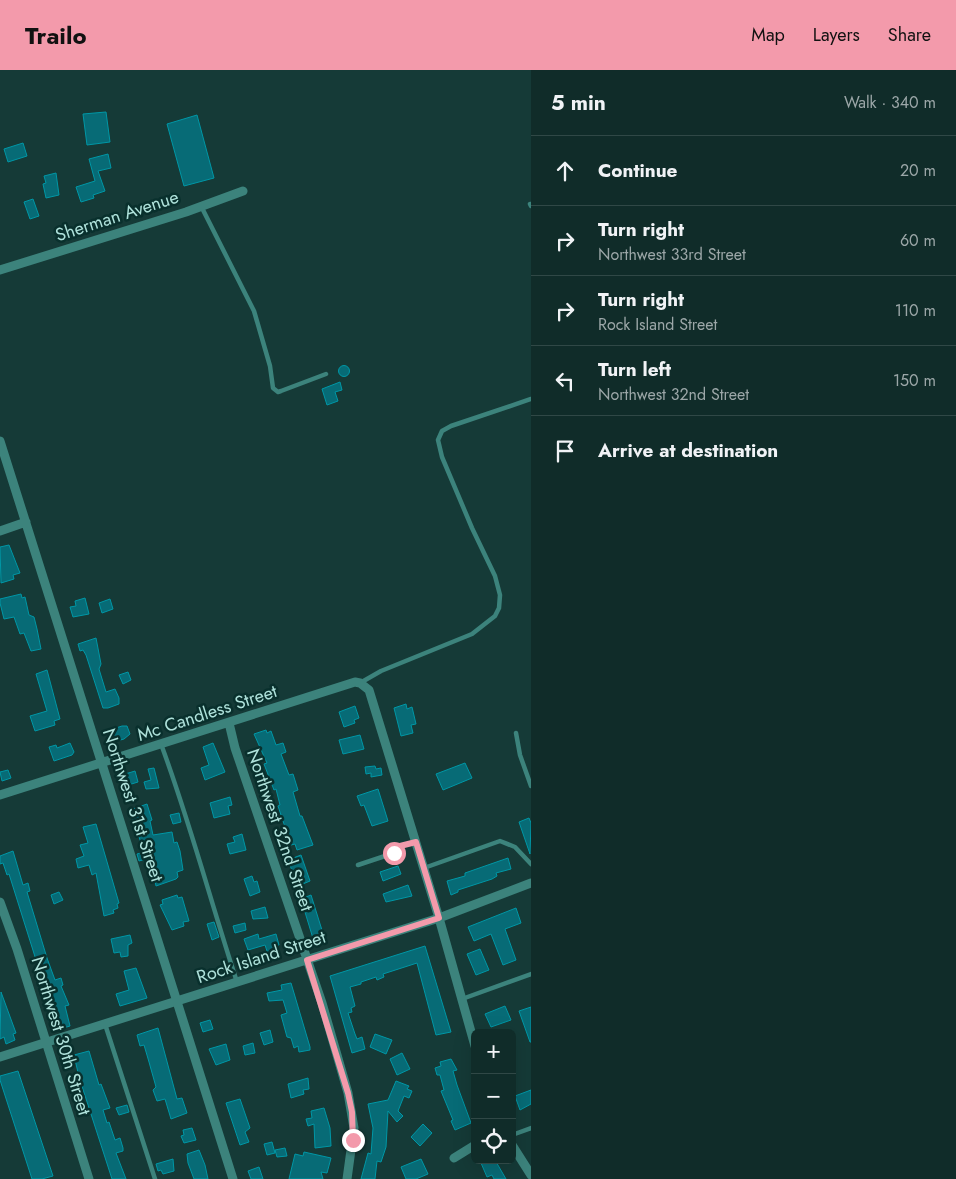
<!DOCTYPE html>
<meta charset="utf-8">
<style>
:root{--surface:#102c29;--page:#193431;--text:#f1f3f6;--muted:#9ca7a8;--line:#304846;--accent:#f39aab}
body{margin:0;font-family:Jost,sans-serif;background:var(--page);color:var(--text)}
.controls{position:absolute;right:15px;bottom:15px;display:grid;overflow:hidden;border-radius:8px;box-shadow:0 5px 20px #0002}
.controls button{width:45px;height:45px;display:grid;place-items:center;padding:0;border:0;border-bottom:1px solid var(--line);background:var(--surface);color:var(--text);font:25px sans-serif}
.stop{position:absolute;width:15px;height:15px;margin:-11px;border:4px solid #f39aab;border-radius:50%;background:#fff}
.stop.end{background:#f39aab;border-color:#fff;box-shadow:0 1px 5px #0008}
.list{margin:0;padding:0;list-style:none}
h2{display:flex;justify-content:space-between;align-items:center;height:65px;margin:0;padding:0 20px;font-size:21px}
h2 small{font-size:16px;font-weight:400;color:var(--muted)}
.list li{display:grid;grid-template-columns:32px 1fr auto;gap:15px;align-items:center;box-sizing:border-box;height:70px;padding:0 20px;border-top:1px solid var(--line)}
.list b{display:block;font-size:19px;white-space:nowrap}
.list p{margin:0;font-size:16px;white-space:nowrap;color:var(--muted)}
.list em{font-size:16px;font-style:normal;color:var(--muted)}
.icon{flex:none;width:28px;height:28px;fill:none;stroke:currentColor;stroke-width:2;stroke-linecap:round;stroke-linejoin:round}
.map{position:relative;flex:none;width:531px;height:1109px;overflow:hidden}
header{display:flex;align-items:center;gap:30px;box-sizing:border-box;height:70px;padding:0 25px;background:var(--accent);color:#111}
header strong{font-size:24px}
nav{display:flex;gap:28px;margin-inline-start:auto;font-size:18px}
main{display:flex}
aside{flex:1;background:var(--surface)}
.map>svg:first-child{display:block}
.building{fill:#076b76;stroke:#0097a6}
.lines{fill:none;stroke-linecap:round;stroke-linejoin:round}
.service{stroke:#3c837c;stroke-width:4.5}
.minor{stroke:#3c837c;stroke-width:9}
.route{stroke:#f39aab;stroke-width:6}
.labels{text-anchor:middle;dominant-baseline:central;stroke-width:5;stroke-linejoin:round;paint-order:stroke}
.street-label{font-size:18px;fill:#afe2db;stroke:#09302d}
</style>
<header>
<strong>Trailo</strong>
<nav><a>Map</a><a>Layers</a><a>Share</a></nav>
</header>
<main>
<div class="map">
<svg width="531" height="1109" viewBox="0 0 531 1109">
<rect width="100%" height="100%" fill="#153a37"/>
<!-- building -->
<path class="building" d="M106,42L110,72L87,75L83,44Z
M197,45L214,108L184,116L167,54Z
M23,73L27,86L8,92L4,79Z
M108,84L111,98L98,101L105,121L93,125L94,128L81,132L76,117L95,111L89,89Z
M56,103L59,125L46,128L43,114L46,113L44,106Z
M33,129L39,146L30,149L24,132Z
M338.5 301a5.5 5.5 0 1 1 11 0a5.5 5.5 0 1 1-11 0Z
M340,312L342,320L335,322L338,331L327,335L322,319Z
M9,475L20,503L13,505L14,509L1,513L0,477Z
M21,524L22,528L25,527L29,545L34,547L37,559L41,579L31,581L24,563L20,564L14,547L4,549L0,533V529Z
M85,528L89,544L73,547L70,537L76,536L75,531Z
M110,529L113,539L102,543L99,533Z
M96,568L101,594L99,599L106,622L115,619L119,628V634L108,638H103L86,585L83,580L80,581L78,574Z
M47,600L60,649L54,651L55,655L35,661L30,646L47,641L36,604Z
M128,602L131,610L123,614L119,605Z
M406,634L407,639L412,637L416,654L411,655L413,663L401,666L394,638Z
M355,636L359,648L354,650L355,653L344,657L339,642Z
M122,656H127L130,664L124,669L113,672L110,660Z
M266,660L267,663L271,661L276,675L283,673L286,682L281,684L289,705L293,704L298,720L293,722L300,746H302L313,775L297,780L295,774L291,775L278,736L280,735L276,719L274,720L264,694L267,693L254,664Z
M360,665L364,679L343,684L339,670Z
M70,673L74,682L72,685L54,691L49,677L56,675L57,678Z
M213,673L225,702L205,710L201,698L209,695L203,677Z
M465,693L472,708L443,720L436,704Z
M375,696L376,699L381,698L382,705L371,707V703L366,704L365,697Z
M154,698L159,718L146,719L144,712L151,710L148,699Z
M8,700L11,708L2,711L0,702Z
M135,701L138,712L125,716L122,705Z
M378,719L388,751L372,756L364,735L361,736L357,726Z
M230,727L232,735L228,736L230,744L214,748L210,733Z
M147,734L152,750L150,751L153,765L172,762L174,773L177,772L180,781L183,800L177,802L178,807L176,809L156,816L150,788L139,791L137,784L144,782L130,740Z
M179,743L181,752L173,754L170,745Z
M529,748L531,753L530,784L519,752Z
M96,754L119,833L117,834L118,838L113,840L114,843L104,846L96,803L92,805L89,795L78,798L76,789L84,786L80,775L88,773L83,757Z
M242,764L246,780L230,784L227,774L235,772L233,767Z
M13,781L23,815L28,813L30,821L27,822L47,888L55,910L61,908L63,915L61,916L69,935L65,936L70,956L60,959L53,944L9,804L7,805L3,793L0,794V786Z
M301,785L310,811L298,816L288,790Z
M508,788L511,799L496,803L497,806L492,809L458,820V822L451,825L447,811L465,806V803Z
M398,796L401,804L383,811L380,802Z
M252,806L254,812L257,811L260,822L250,826L244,809Z
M408,815L412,826L386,832L383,824Z
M59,822L63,830L54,834L51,825Z
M177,825L178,828L182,827L189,851L183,852L184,856L172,860L160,835L163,834L162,830Z
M311,825L326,873L315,875L301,829Z
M265,837L268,848L253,849L251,841Z
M516,838L521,853L505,859L516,890L503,895L491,864L474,871L468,857Z
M214,852L219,867L212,870L207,854Z
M245,853L246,860L235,863L233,856Z
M258,864L259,869L276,864L279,875L273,877L274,882L268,884L265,875L248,880L244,869Z
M130,865L132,873L128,875V886L121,887L120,882L114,883L111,869Z
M425,876L451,962L436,965L417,893L383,904L384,907L377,910L376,907L361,912V914L350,917L355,936L351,938L352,942L348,943L355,964L357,969L362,967L365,979L352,983L330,906Z
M480,879L489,900L476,905L467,884Z
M136,898L147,928L120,936L116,924L129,920L124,901Z
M291,913L310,977V980L299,982L298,976L294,978L291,968L287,967L281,945L287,943L283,930L269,931L267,923L282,920L281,915Z
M1,922L16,963L13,964L15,970L6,974L4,967L0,969Z
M505,936L511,950L491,957L485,944Z
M531,937V972H530L519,941Z
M210,950L213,959L203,962L200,953Z
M158,958L177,1029L182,1028L187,1043L171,1049L165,1029L157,1031L153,1020L156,1017L149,992L144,975L140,976L137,965Z
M270,960L273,972L264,975L260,963Z
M375,964L392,970L386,984L370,977Z
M253,973L255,983L245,985L243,976Z
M226,974L230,990L216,995L209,979Z
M89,981L99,1015L101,1014L110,1038L103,1040L107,1053L109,1052L115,1070L120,1068L123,1078V1081L116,1083L126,1109H112L79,1007L74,985Z
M402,983L410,999L397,1005L390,989Z
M451,989L457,1000L453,1001L457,1015L471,1053L455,1060L451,1051L453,1050L441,1021L444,1020L440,1005H437L435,998L441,996L440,992Z
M18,1001L53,1106L42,1109H32L0,1010V1006Z
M308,1008L309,1019L303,1020L304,1024L291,1028L288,1014Z
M396,1011L409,1016L407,1019L412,1021L409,1028L404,1026L398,1041L403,1046L397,1052L388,1041L386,1077L381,1092L377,1091L375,1109H361L368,1083L371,1084L373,1058L368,1034L388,1030Z
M531,1020V1034L520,1040L515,1026Z
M240,1029L250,1058L245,1062L249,1072L240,1075L226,1033Z
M127,1035L129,1042L119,1045L116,1038Z
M324,1038L330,1058L331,1076L315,1078L314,1054L308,1056L306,1049L312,1048L311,1041Z
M423,1054L432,1063L420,1076L411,1067Z
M192,1058L196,1070L184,1073L181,1066L184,1065L183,1060Z
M272,1072L275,1083L267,1085L264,1074Z
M285,1078L287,1086L277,1087L275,1080Z
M199,1080L205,1095L208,1109H194L188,1093L187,1084Z
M304,1082L331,1088L327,1103L321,1102L323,1109H289L295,1084L303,1086Z
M173,1089L174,1101L163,1104L161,1100L158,1101L156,1094Z
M421,1089L428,1104L416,1109H406L401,1097Z
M485,1090H495L506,1109H494L492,1105L487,1107L481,1093Z
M259,1097L263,1109H251L248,1101Z"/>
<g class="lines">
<!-- service -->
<path class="service" d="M530,134L531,136
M201,136L254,241L270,296L273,318L278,322L281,321L326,304
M360,613L381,601L472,564L495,546L499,538L500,525L495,506L472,458L442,387L438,370L442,361L451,356L531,329
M516,663L520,685L531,716
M161,674C190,752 211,833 237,912
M358,795L394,783L400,776L416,772
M424,798L500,771L515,777L531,794
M462,929L531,904
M105,954L155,1109
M512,1065L531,1058"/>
<!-- minor -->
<path class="minor" d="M0,200L186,142L243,121
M0,371L233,1109
M0,461L26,452
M229,653L235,678L322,933L348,1023L354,1058L347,1109
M0,725L355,612L360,613L369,620L439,848L475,976
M0,832L17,879L89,1109
M0,987L439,848L531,813
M512,1075L531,1105
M454,1088L475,1075"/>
</g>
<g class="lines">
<!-- route -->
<path class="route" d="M353,1070L352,1042L348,1023L307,890L439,848L416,772L400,776L394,783"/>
</g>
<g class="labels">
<!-- street labels -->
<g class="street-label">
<text transform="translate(117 146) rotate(-18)">Sherman Avenue</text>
<text transform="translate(207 643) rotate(-18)">Mc Candless Street</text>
<text transform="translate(133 735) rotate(72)">Northwest 31st Street</text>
<text transform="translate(280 760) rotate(71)">Northwest 32nd Street</text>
<text transform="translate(261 887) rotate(-18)">Rock Island Street</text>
<text transform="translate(61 966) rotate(73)">Northwest 30th Street</text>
</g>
</g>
</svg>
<div class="controls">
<button>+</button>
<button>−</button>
<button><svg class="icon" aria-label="locate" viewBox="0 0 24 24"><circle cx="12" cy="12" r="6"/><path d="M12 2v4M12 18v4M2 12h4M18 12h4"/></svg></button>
</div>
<div class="stop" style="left:394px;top:783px"></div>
<div class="stop end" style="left:353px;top:1070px"></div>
</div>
<aside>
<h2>5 min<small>Walk · 340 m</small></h2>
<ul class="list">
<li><svg class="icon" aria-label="ahead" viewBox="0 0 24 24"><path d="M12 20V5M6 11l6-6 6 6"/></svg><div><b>Continue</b></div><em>20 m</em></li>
<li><svg class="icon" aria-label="right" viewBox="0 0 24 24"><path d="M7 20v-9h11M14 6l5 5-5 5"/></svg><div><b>Turn right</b><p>Northwest 33rd Street</p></div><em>60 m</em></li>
<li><svg class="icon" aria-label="right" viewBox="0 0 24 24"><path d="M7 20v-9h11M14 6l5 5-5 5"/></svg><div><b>Turn right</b><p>Rock Island Street</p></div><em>110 m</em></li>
<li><svg class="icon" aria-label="left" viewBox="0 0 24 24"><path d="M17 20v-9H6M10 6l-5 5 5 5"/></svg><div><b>Turn left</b><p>Northwest 32nd Street</p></div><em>150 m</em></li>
<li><svg class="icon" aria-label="arrive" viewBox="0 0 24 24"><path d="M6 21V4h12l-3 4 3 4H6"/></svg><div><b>Arrive at destination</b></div></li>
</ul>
</aside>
</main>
